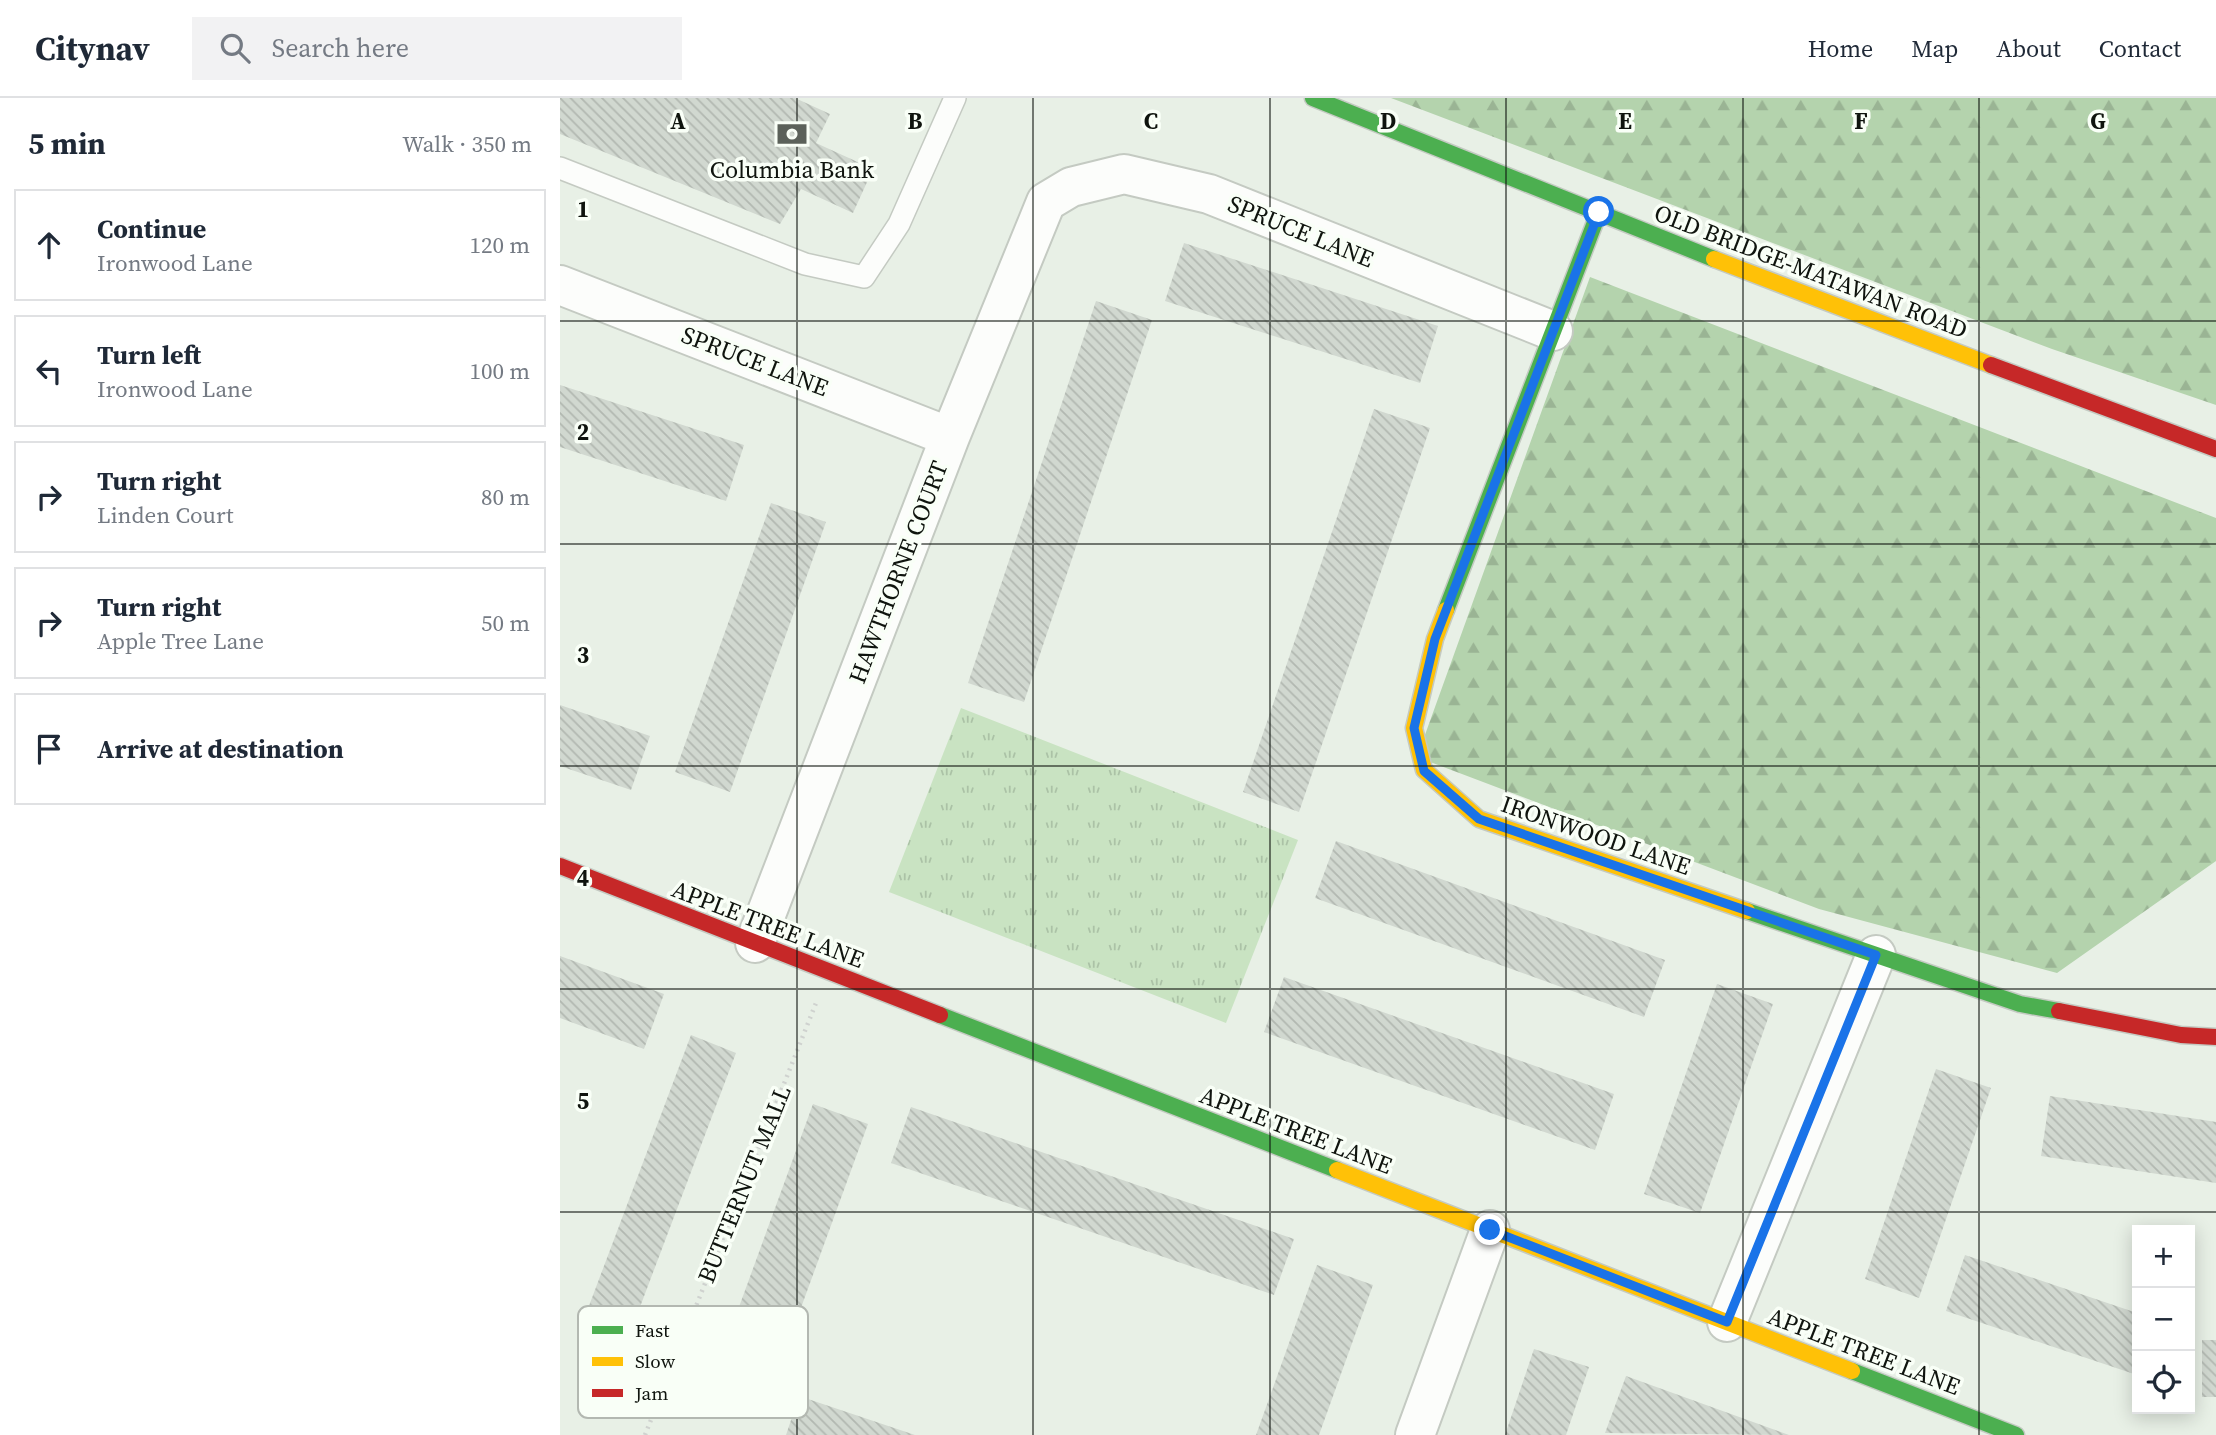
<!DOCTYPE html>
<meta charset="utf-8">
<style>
:root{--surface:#fff;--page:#f2f2f3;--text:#1f2937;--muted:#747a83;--line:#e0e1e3}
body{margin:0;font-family:"Source Serif 4",serif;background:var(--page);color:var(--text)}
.controls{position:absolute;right:21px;bottom:21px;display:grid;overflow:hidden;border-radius:0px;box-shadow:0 4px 18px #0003}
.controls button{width:63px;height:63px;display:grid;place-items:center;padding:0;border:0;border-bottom:2px solid var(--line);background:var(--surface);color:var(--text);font:35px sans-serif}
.stop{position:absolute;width:21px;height:21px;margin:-16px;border:5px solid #1a73e8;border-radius:50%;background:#fff}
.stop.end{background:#1a73e8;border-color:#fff;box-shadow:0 2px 7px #0008}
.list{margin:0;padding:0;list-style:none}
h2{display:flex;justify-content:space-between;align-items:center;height:91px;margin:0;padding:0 28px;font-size:30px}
h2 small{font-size:23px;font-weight:400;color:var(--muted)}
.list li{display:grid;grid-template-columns:46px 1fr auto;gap:21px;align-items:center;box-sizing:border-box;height:112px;margin:0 14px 14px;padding:0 14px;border:2px solid var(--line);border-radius:0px}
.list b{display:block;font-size:26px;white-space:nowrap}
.list p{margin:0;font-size:23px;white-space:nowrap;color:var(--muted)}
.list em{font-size:23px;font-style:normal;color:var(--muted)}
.icon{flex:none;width:38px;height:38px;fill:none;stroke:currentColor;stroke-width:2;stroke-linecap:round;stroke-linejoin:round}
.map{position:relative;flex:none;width:1656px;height:1337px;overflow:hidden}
header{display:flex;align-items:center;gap:42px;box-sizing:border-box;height:98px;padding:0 35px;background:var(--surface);border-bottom:2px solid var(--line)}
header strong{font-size:33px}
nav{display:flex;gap:38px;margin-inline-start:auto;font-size:24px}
.search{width:490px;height:63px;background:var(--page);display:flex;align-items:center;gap:18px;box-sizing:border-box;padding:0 24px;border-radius:0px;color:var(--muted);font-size:26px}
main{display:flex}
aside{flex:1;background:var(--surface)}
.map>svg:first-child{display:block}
.forest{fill:url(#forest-firs)}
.park{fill:url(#park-tufts)}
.building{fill:url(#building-back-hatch)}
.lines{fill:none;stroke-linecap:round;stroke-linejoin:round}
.lane-casing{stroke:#c4cac2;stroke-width:24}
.street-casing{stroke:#c4cac2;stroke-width:42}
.fast-casing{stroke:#c4cac2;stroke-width:19}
.slow-casing{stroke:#c4cac2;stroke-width:19}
.jam-casing{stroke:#c4cac2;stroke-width:19}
.path{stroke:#cfd2cf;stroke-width:4.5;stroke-dasharray:2 5;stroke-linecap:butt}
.lane{stroke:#fcfdfb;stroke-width:21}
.street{stroke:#fcfdfb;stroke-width:38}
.fast{stroke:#4caf50;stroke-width:16}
.slow{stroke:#ffc107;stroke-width:16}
.jam{stroke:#c62828;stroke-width:16}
.route{stroke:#1a73e8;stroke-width:9}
.grid{fill:none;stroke:#0f140e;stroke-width:2;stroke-opacity:0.55}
.labels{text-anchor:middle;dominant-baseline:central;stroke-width:7;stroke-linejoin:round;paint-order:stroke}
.poi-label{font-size:24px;fill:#0f140e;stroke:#f9fff7}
.street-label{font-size:24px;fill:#0f140e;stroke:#f9fff7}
.key{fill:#f9fff7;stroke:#b3b8b1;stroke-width:2}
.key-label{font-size:19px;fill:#0f140e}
.grid-label{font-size:23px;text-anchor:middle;font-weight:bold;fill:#0f140e;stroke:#f9fff7;stroke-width:7;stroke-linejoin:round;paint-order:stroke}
</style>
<header>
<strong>Citynav</strong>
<div class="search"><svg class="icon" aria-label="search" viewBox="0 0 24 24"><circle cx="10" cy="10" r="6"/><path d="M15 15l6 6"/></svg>Search here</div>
<nav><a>Home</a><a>Map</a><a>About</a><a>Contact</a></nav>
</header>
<main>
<aside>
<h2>5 min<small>Walk · 350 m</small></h2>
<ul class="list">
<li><svg class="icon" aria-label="ahead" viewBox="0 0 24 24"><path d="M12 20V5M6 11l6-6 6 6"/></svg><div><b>Continue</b><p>Ironwood Lane</p></div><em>120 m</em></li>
<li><svg class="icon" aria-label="left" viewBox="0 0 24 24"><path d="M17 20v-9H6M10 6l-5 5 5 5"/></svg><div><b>Turn left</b><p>Ironwood Lane</p></div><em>100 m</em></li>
<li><svg class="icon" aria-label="right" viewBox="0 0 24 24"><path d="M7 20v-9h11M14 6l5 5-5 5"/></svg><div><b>Turn right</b><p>Linden Court</p></div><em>80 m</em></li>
<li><svg class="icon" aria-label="right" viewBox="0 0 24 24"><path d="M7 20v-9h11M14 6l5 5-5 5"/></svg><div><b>Turn right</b><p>Apple Tree Lane</p></div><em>50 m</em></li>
<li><svg class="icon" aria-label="arrive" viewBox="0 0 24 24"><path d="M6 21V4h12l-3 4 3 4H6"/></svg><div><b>Arrive at destination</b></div></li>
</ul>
</aside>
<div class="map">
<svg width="1656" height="1337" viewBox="0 0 1656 1337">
<defs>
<pattern id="forest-firs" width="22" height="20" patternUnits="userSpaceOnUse" patternTransform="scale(1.75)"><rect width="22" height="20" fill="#b4d3ad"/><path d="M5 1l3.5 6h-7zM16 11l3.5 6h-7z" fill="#9ab494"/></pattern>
<pattern id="park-tufts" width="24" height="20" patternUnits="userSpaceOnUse" patternTransform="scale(1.75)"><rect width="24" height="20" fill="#c9e3c2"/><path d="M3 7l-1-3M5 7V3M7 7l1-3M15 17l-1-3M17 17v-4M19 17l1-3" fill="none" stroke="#abc2a6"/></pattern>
<pattern id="building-back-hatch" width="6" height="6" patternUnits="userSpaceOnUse" patternTransform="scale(1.75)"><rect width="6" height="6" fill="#d1d8d0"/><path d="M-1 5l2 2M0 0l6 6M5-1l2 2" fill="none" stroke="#b2b8b1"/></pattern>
</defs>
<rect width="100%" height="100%" fill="#e8f0e6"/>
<!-- forest -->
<path class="forest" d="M831,0H1656V307L1492,251Z
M1030,179L1656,420V763L1497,875L1259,811L857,659Z"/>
<!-- park -->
<path class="park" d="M401,610L738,742L666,925L329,794Z"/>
<!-- building -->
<path class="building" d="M0,0H235L270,16L256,45L313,71L293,115L241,91L220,126L0,36Z
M624,145L878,228L860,285L605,203Z
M536,203L592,222L464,604L408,585Z
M0,287L184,347L166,403L0,349Z
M814,311L870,330L739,714L683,694Z
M211,405L266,424L170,694L115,674Z
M0,607L90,638L71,692L0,668Z
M776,743L1105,862L1084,919L755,800Z
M0,858L104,896L84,951L0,920Z
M724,879L1054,996L1035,1052L704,934Z
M1157,886L1213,906L1140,1115L1084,1096Z
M131,937L176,955L66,1246L21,1229Z
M1376,971L1431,990L1359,1200L1305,1181Z
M1490,998L1656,1024V1085L1481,1058Z
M253,1006L308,1026L211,1292L156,1272Z
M351,1009L734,1141L714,1197L331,1065Z
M1405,1157L1577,1215V1277L1386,1213Z
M757,1167L813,1187L759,1337H696Z
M1642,1242H1656V1299H1642Z
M974,1251L1029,1269L1006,1337H945Z
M1066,1278L1229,1337L1045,1335Z
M239,1298L355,1337H226Z"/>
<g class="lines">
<!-- lane casing -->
<g class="lane-casing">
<path id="lane" d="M0,70L245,166L304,179L339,126L395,0"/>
</g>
<!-- street casing -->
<g class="street-casing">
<path id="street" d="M0,187L390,339
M195,845L390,339L486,104L511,89L564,76L649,96L993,233
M1167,1224L1316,857
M855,1337L930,1132"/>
</g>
<!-- fast casing -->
<g class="fast-casing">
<path id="fast" d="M753,0L1154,161
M886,512L1039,114
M1187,813L1460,906L1499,913
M380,917L777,1072
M1292,1273L1456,1337"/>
</g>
<!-- slow casing -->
<g class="slow-casing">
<path id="slow" d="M1154,161L1431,267
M886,512L875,541L854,630L864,672L919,721L1187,813
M777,1072L1292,1273"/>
</g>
<!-- jam casing -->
<g class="jam-casing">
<path id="jam" d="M1431,267L1656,351
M0,768L380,917
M1499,913L1621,937L1656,939"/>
</g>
<!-- path -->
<path class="path" d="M85,1337L256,905"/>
<!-- lane -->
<use href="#lane" class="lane"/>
<!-- street -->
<use href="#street" class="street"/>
<!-- fast -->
<use href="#fast" class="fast"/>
<!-- slow -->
<use href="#slow" class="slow"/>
<!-- jam -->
<use href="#jam" class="jam"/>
</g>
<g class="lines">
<!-- route -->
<path class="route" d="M930,1132L1167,1224L1316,857L919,721L864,673L854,630L875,541L1039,114"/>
</g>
<!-- grid -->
<path class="grid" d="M237,0V1337M473,0V1337M710,0V1337M946,0V1337M1183,0V1337M1419,0V1337M0,223H1656M0,446H1656M0,668H1656M0,891H1656M0,1114H1656"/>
<!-- icons -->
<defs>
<g id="bank-bare" transform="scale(2.415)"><path d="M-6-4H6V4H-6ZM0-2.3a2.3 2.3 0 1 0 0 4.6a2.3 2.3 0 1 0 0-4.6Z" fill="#5b615a" stroke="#f9fff7" stroke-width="2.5" paint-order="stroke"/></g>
</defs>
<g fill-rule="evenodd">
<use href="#bank-bare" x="232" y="36"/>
</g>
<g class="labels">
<!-- poi labels -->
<g class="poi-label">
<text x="232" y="71">Columbia Bank</text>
</g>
<!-- street labels -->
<g class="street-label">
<text transform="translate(741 133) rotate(22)">SPRUCE LANE</text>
<text transform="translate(1251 173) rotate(21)">OLD BRIDGE-MATAWAN ROAD</text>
<text transform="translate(195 263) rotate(21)">SPRUCE LANE</text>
<text transform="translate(338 474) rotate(-69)">HAWTHORNE COURT</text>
<text transform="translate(1036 737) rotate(19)">IRONWOOD LANE</text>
<text transform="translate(208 826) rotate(21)">APPLE TREE LANE</text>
<text transform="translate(736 1032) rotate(21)">APPLE TREE LANE</text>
<text transform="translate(184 1086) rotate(-68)">BUTTERNUT MALL</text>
<text transform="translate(1304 1253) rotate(21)">APPLE TREE LANE</text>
</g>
</g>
<!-- legend -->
<rect x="18" y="1208" width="230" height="112" rx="10" class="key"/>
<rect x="32" y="1228" width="31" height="8" fill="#4caf50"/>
<rect x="32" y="1259" width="31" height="9" fill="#ffc107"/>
<rect x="32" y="1291" width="31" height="8" fill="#c62828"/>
<g class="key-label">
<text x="75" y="1239">Fast</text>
<text x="75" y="1270">Slow</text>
<text x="75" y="1302">Jam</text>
</g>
<g class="grid-label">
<text x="118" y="31">A</text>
<text x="355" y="31">B</text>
<text x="591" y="31">C</text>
<text x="828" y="31">D</text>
<text x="1065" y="31">E</text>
<text x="1301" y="31">F</text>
<text x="1538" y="31">G</text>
<text x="23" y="119">1</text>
<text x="23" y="342">2</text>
<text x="23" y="565">3</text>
<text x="23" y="788">4</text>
<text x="23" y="1011">5</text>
</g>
</svg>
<div class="controls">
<button>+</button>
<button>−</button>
<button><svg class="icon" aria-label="locate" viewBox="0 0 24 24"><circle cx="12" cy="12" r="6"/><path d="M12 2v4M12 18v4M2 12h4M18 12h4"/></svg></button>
</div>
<div class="stop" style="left:1039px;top:114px"></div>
<div class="stop end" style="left:930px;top:1132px"></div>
</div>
</main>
